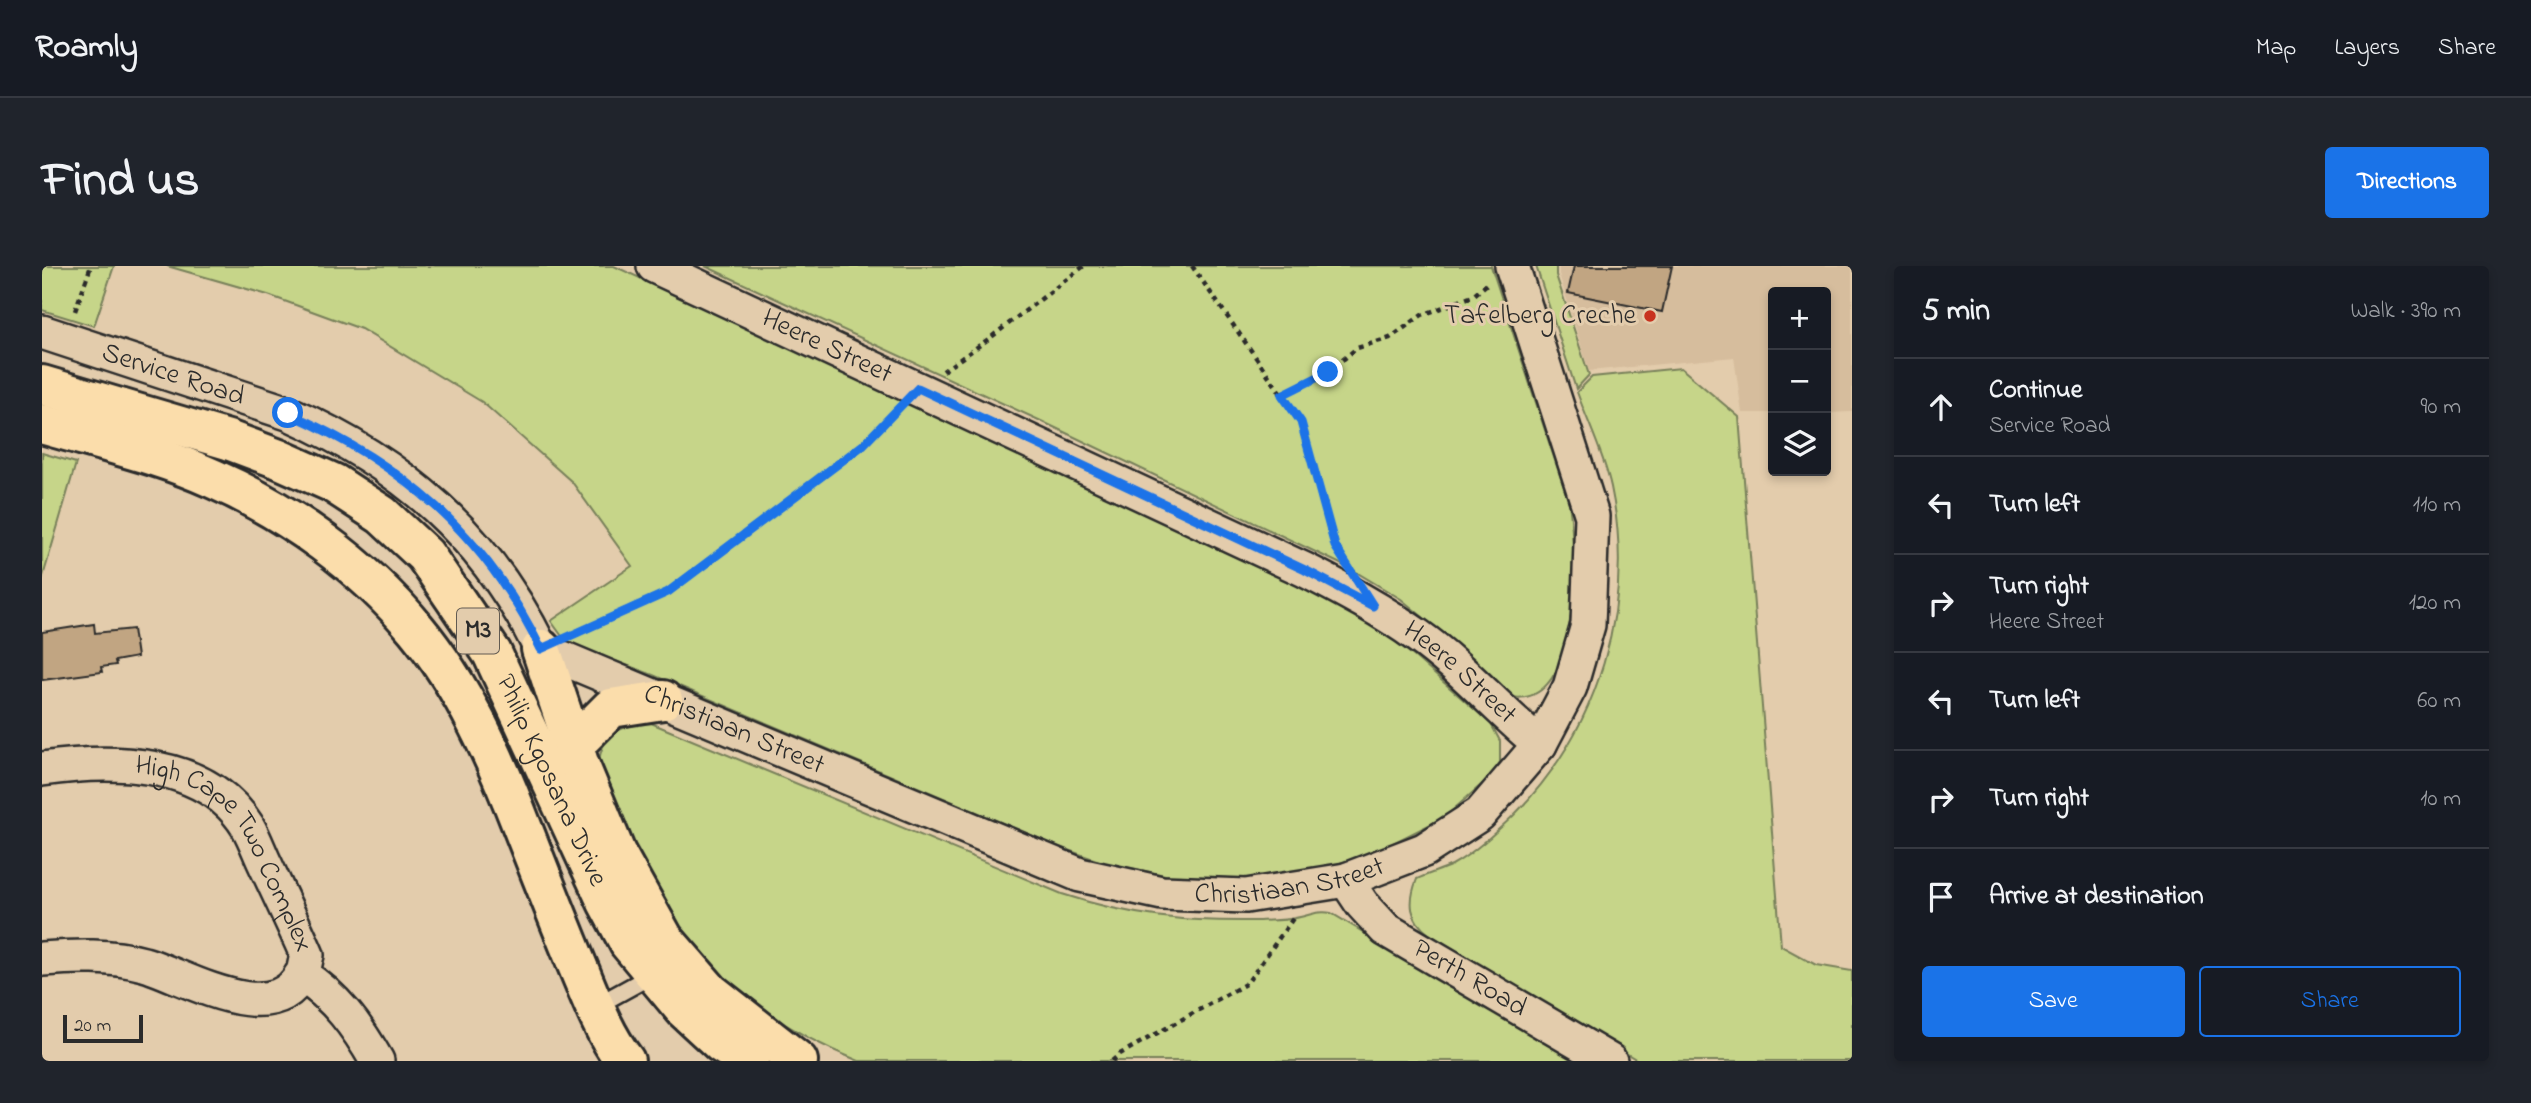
<!DOCTYPE html>
<meta charset="utf-8">
<style>
:root{--surface:#171b24;--page:#20242c;--text:#f1f3f6;--muted:#9ea1a6;--line:#363941;--accent:#1a73e8}
body{margin:0;font-family:"Indie Flower",sans-serif;background:var(--page);color:var(--text)}
.controls{position:absolute;right:21px;top:21px;display:grid;overflow:hidden;border-radius:7px;box-shadow:0 4px 10px #0003}
.controls button{width:63px;height:63px;display:grid;place-items:center;padding:0;border:0;border-bottom:2px solid var(--line);background:var(--surface);color:var(--text);font:35px sans-serif}
.scale{position:absolute;left:21px;bottom:18px;width:80px;box-sizing:border-box;padding-left:7px;border:4px solid #2b2b2b;border-top:0;font-size:19px;line-height:24px;white-space:nowrap;color:#2b2b2b;-webkit-text-stroke:5px #e3ccac;paint-order:stroke}
.stop{position:absolute;width:21px;height:21px;margin:-16px;border:5px solid #1a73e8;border-radius:50%;background:#fff}
.stop.end{background:#1a73e8;border-color:#fff;box-shadow:0 2px 7px #0008}
.list{margin:0;padding:0;list-style:none}
h2{display:flex;justify-content:space-between;align-items:center;height:91px;margin:0;padding:0 28px;font-size:30px}
h2 small{font-size:23px;font-weight:400;color:var(--muted)}
.list li{display:grid;grid-template-columns:46px 1fr auto;gap:21px;align-items:center;box-sizing:border-box;height:98px;padding:0 28px;border-top:2px solid var(--line)}
.list b{display:block;font-size:26px;white-space:nowrap}
.list p{margin:0;font-size:23px;white-space:nowrap;color:var(--muted)}
.list em{font-size:23px;font-style:normal;color:var(--muted)}
.actions{display:flex;gap:14px;padding:21px 28px}
.actions a{flex:1;padding:16px 0;border:2px solid var(--accent);border-radius:7px;text-align:center;font-size:24px;color:var(--accent)}
.actions .main{background:var(--accent);color:#fff}
.icon{flex:none;width:38px;height:38px;fill:none;stroke:currentColor;stroke-width:2;stroke-linecap:round;stroke-linejoin:round}
.map{position:relative;flex:none;width:1810px;height:795px;overflow:hidden;border-radius:7px}
header{display:flex;align-items:center;gap:42px;box-sizing:border-box;height:98px;padding:0 35px;background:var(--surface);border-bottom:2px solid var(--line)}
header strong{font-size:33px}
nav{display:flex;gap:38px;margin-inline-start:auto;font-size:24px}
.intro{display:flex;align-items:center;justify-content:space-between;box-sizing:border-box;height:168px;padding:0 42px}
h1{margin:0;font-size:49px}
.button{padding:18px 32px;border-radius:7px;background:var(--accent);color:#fff;font-size:24px;font-weight:700}
main{display:flex;gap:42px;padding:0 42px}
aside{flex:1;background:var(--surface);border-radius:7px;box-shadow:0 4px 10px #0003}
.map>svg:first-child{display:block}
.built{fill:#d6bd9d}
.green{fill:#c6d589;stroke:#78805a;stroke-width:2}
.building{fill:#c1a582;stroke:#2b2b2b;stroke-width:2}
.lines{fill:none;stroke-linecap:round;stroke-linejoin:round}
.service-casing{stroke:#2b2b2b;stroke-width:21}
.minor-casing{stroke:#2b2b2b;stroke-width:38}
.primary-casing{stroke:#2b2b2b;stroke-width:44}
.path{stroke:#2b2b2b;stroke-width:4.5;stroke-dasharray:5 5;stroke-linecap:butt}
.service{stroke:#e3ccac;stroke-width:16}
.minor{stroke:#e3ccac;stroke-width:33}
.primary{stroke:#fbddab;stroke-width:38}
.route{stroke:#1a73e8;stroke-width:9}
.poi-dot{fill:#c8321e;stroke:#e3ccac;stroke-width:2.5}
.labels{text-anchor:middle;dominant-baseline:central;stroke-width:6;stroke-linejoin:round;paint-order:stroke}
.shield{fill:#e3ccac;stroke:#625b52;stroke-width:2}
.shield-label{font-size:26px;font-weight:bold;fill:#2b2b2b}
.poi-label{font-size:28px;fill:#2b2b2b;stroke:#e3ccac;text-anchor:end}
.street-label{font-size:28px;fill:#2b2b2b;stroke:#e3ccac}
</style>
<header>
<strong>Roamly</strong>
<nav><a>Map</a><a>Layers</a><a>Share</a></nav>
</header>
<div class="intro"><h1>Find us</h1><a class="button">Directions</a></div>
<main>
<div class="map">
<svg width="1810" height="795" viewBox="0 0 1810 795">
<rect width="100%" height="100%" fill="#e3ccac"/>
<filter id="ink" filterUnits="userSpaceOnUse"><feTurbulence type="fractalNoise" baseFrequency=".0143" numOctaves="2"/><feDisplacementMap in="SourceGraphic" scale="14" xChannelSelector="R" yChannelSelector="G"/><feConvolveMatrix kernelMatrix="1 2 1 2 8 2 1 2 1" color-interpolation-filters="sRGB"/></filter>
<g filter="url(#ink)">
<!-- built -->
<path class="built" d="M1517,0H1810V146L1784,147V26H1731V147H1700L1692,91L1547,105L1517,8Z"/>
<!-- green -->
<path class="green" d="M0,0H72L52,60L0,44Z
M125,0H572L1292,332L1332,358L1374,392L1449,458L1458,475V496L1448,511L1403,551L1321,592L1269,605L1217,612H1138L1063,597L1020,582L611,409L541,383L522,373L509,355L590,300L530,216L440,136L319,63L226,29Z
M663,0H1449L1527,237C1534,283 1543,459 1458,428L1449,409L1398,365L1359,333L1307,302L999,155Z
M1494,0H1514V9L1547,109L1534,123Z
M1639,102L1697,151L1739,680L1774,699L1810,705V795H1597L1387,668C1367,653 1366,636 1375,613C1386,608 1399,604 1410,599C1432,587 1454,566 1472,549C1557,463 1594,339 1569,221C1562,189 1546,157 1535,126L1550,111Z
M0,187L34,197L0,314Z
M609,457L1020,628C1091,651 1142,656 1215,655C1228,654 1241,655 1253,652C1266,650 1276,644 1289,647L1537,795H817C730,761 650,700 608,615C595,589 584,563 573,536C568,523 564,509 557,497C559,467 583,458 609,457Z"/>
<!-- building -->
<path class="building" d="M1532,0H1630L1620,46L1526,27Z
M52,358L53,367L91,363L95,391L73,395L74,399L59,401L60,406L0,414V366Z"/>
<g class="lines">
<!-- service casing -->
<g class="service-casing">
<path id="service" d="M552,741L612,708"/>
</g>
<!-- minor casing -->
<g class="minor-casing">
<g id="minor">
<path id="s1" d="M612,0L1263,304C1302,324 1340,344 1376,370C1420,401 1456,444 1498,478"/>
<path id="s2" d="M0,66L246,147C361,198 443,269 499,383L1038,609L1120,627L1204,630L1304,614L1382,584L1438,548L1498,478L1528,421L1546,359L1550,250L1470,0"/>
<path id="s3" d="M0,503C70,493 164,493 206,561C213,573 218,588 224,600C238,630 252,659 265,689C263,695 263,704 259,709C229,764 143,710 102,698C68,689 34,690 0,693"/>
<path id="s4" d="M1304,614L1320,638L1343,663L1568,795"/>
<path d="M260,709C294,731 315,760 335,795"/>
</g>
</g>
<!-- primary casing -->
<g class="primary-casing">
<g id="primary">
<path id="s5" d="M0,119L186,174L237,193L291,217L340,249L383,289L450,387L565,636L587,677L642,743L680,778L707,795"/>
<path d="M0,158C57,175 117,188 172,213C247,246 321,299 374,363C422,421 454,493 481,563C499,609 517,655 536,701C549,732 562,768 583,795"/>
<path d="M499,383L538,500L574,587L622,673L668,726L756,795"/>
<path d="M531,480L569,442L621,434"/>
</g>
</g>
<!-- path -->
<path class="path" d="M1150,0L1259,156L1293,280L1299,288
M33,45L49,0
M901,105L948,72L1042,0
M1240,129L1286,106L1315,82L1348,72L1380,49L1431,30L1446,17
M537,366L626,326L821,179L855,144
M1070,795L1078,788L1205,717L1252,651"/>
<!-- service -->
<use href="#service" class="service"/>
<!-- minor -->
<use href="#minor" class="minor"/>
<!-- primary -->
<use href="#primary" class="primary"/>
</g>
</g>
<g class="lines" filter="url(#ink)">
<!-- route -->
<path class="route" d="M246,147C361,198 443,268 499,383L626,326L821,179L876,122L1263,304L1331,340L1293,280L1259,156L1240,129L1286,106"/>
</g>
<!-- markers -->
<circle class="poi-dot" cx="1608" cy="50" r="7"/>
<g class="labels">
<!-- shield labels -->
<rect class="shield" x="415" y="342.5" width="42" height="45" rx="5"/>
<g class="shield-label">
<text x="436" y="365">M3</text>
</g>
<!-- poi labels -->
<g class="poi-label">
<text x="1594" y="50">Tafelberg Creche</text>
</g>
<!-- street labels -->
<g class="street-label">
<text stroke="none"><textPath href="#s1" startOffset="191">Heere Street</textPath></text>
<text stroke="none"><textPath href="#s2" startOffset="138">Service Road</textPath></text>
<text stroke="none"><textPath href="#s1" startOffset="905">Heere Street</textPath></text>
<text stroke="none"><textPath href="#s2" startOffset="822">Christiaan Street</textPath></text>
<text stroke="none"><textPath href="#s5" startOffset="684">Philip Kgosana Drive</textPath></text>
<text stroke="none"><textPath href="#s3" startOffset="228">High Cape Two Complex</textPath></text>
<text stroke="none"><textPath href="#s2" startOffset="1410">Christiaan Street</textPath></text>
<text stroke="none"><textPath href="#s4" startOffset="161">Perth Road</textPath></text>
</g>
</g>
</svg>
<div class="controls">
<button>+</button>
<button>−</button>
<button><svg class="icon" aria-label="layers" viewBox="0 0 24 24"><path d="M12 4l9 5-9 5-9-5zM3 14l9 5 9-5"/></svg></button>
</div>
<div class="scale">20 m</div>
<div class="stop" style="left:246px;top:147px"></div>
<div class="stop end" style="left:1286px;top:106px"></div>
</div>
<aside>
<h2>5 min<small>Walk · 390 m</small></h2>
<ul class="list">
<li><svg class="icon" aria-label="ahead" viewBox="0 0 24 24"><path d="M12 20V5M6 11l6-6 6 6"/></svg><div><b>Continue</b><p>Service Road</p></div><em>90 m</em></li>
<li><svg class="icon" aria-label="left" viewBox="0 0 24 24"><path d="M17 20v-9H6M10 6l-5 5 5 5"/></svg><div><b>Turn left</b></div><em>110 m</em></li>
<li><svg class="icon" aria-label="right" viewBox="0 0 24 24"><path d="M7 20v-9h11M14 6l5 5-5 5"/></svg><div><b>Turn right</b><p>Heere Street</p></div><em>120 m</em></li>
<li><svg class="icon" aria-label="left" viewBox="0 0 24 24"><path d="M17 20v-9H6M10 6l-5 5 5 5"/></svg><div><b>Turn left</b></div><em>60 m</em></li>
<li><svg class="icon" aria-label="right" viewBox="0 0 24 24"><path d="M7 20v-9h11M14 6l5 5-5 5"/></svg><div><b>Turn right</b></div><em>10 m</em></li>
<li><svg class="icon" aria-label="arrive" viewBox="0 0 24 24"><path d="M6 21V4h12l-3 4 3 4H6"/></svg><div><b>Arrive at destination</b></div></li>
</ul>
<div class="actions"><a class="main">Save</a><a>Share</a></div>
</aside>
</main>
